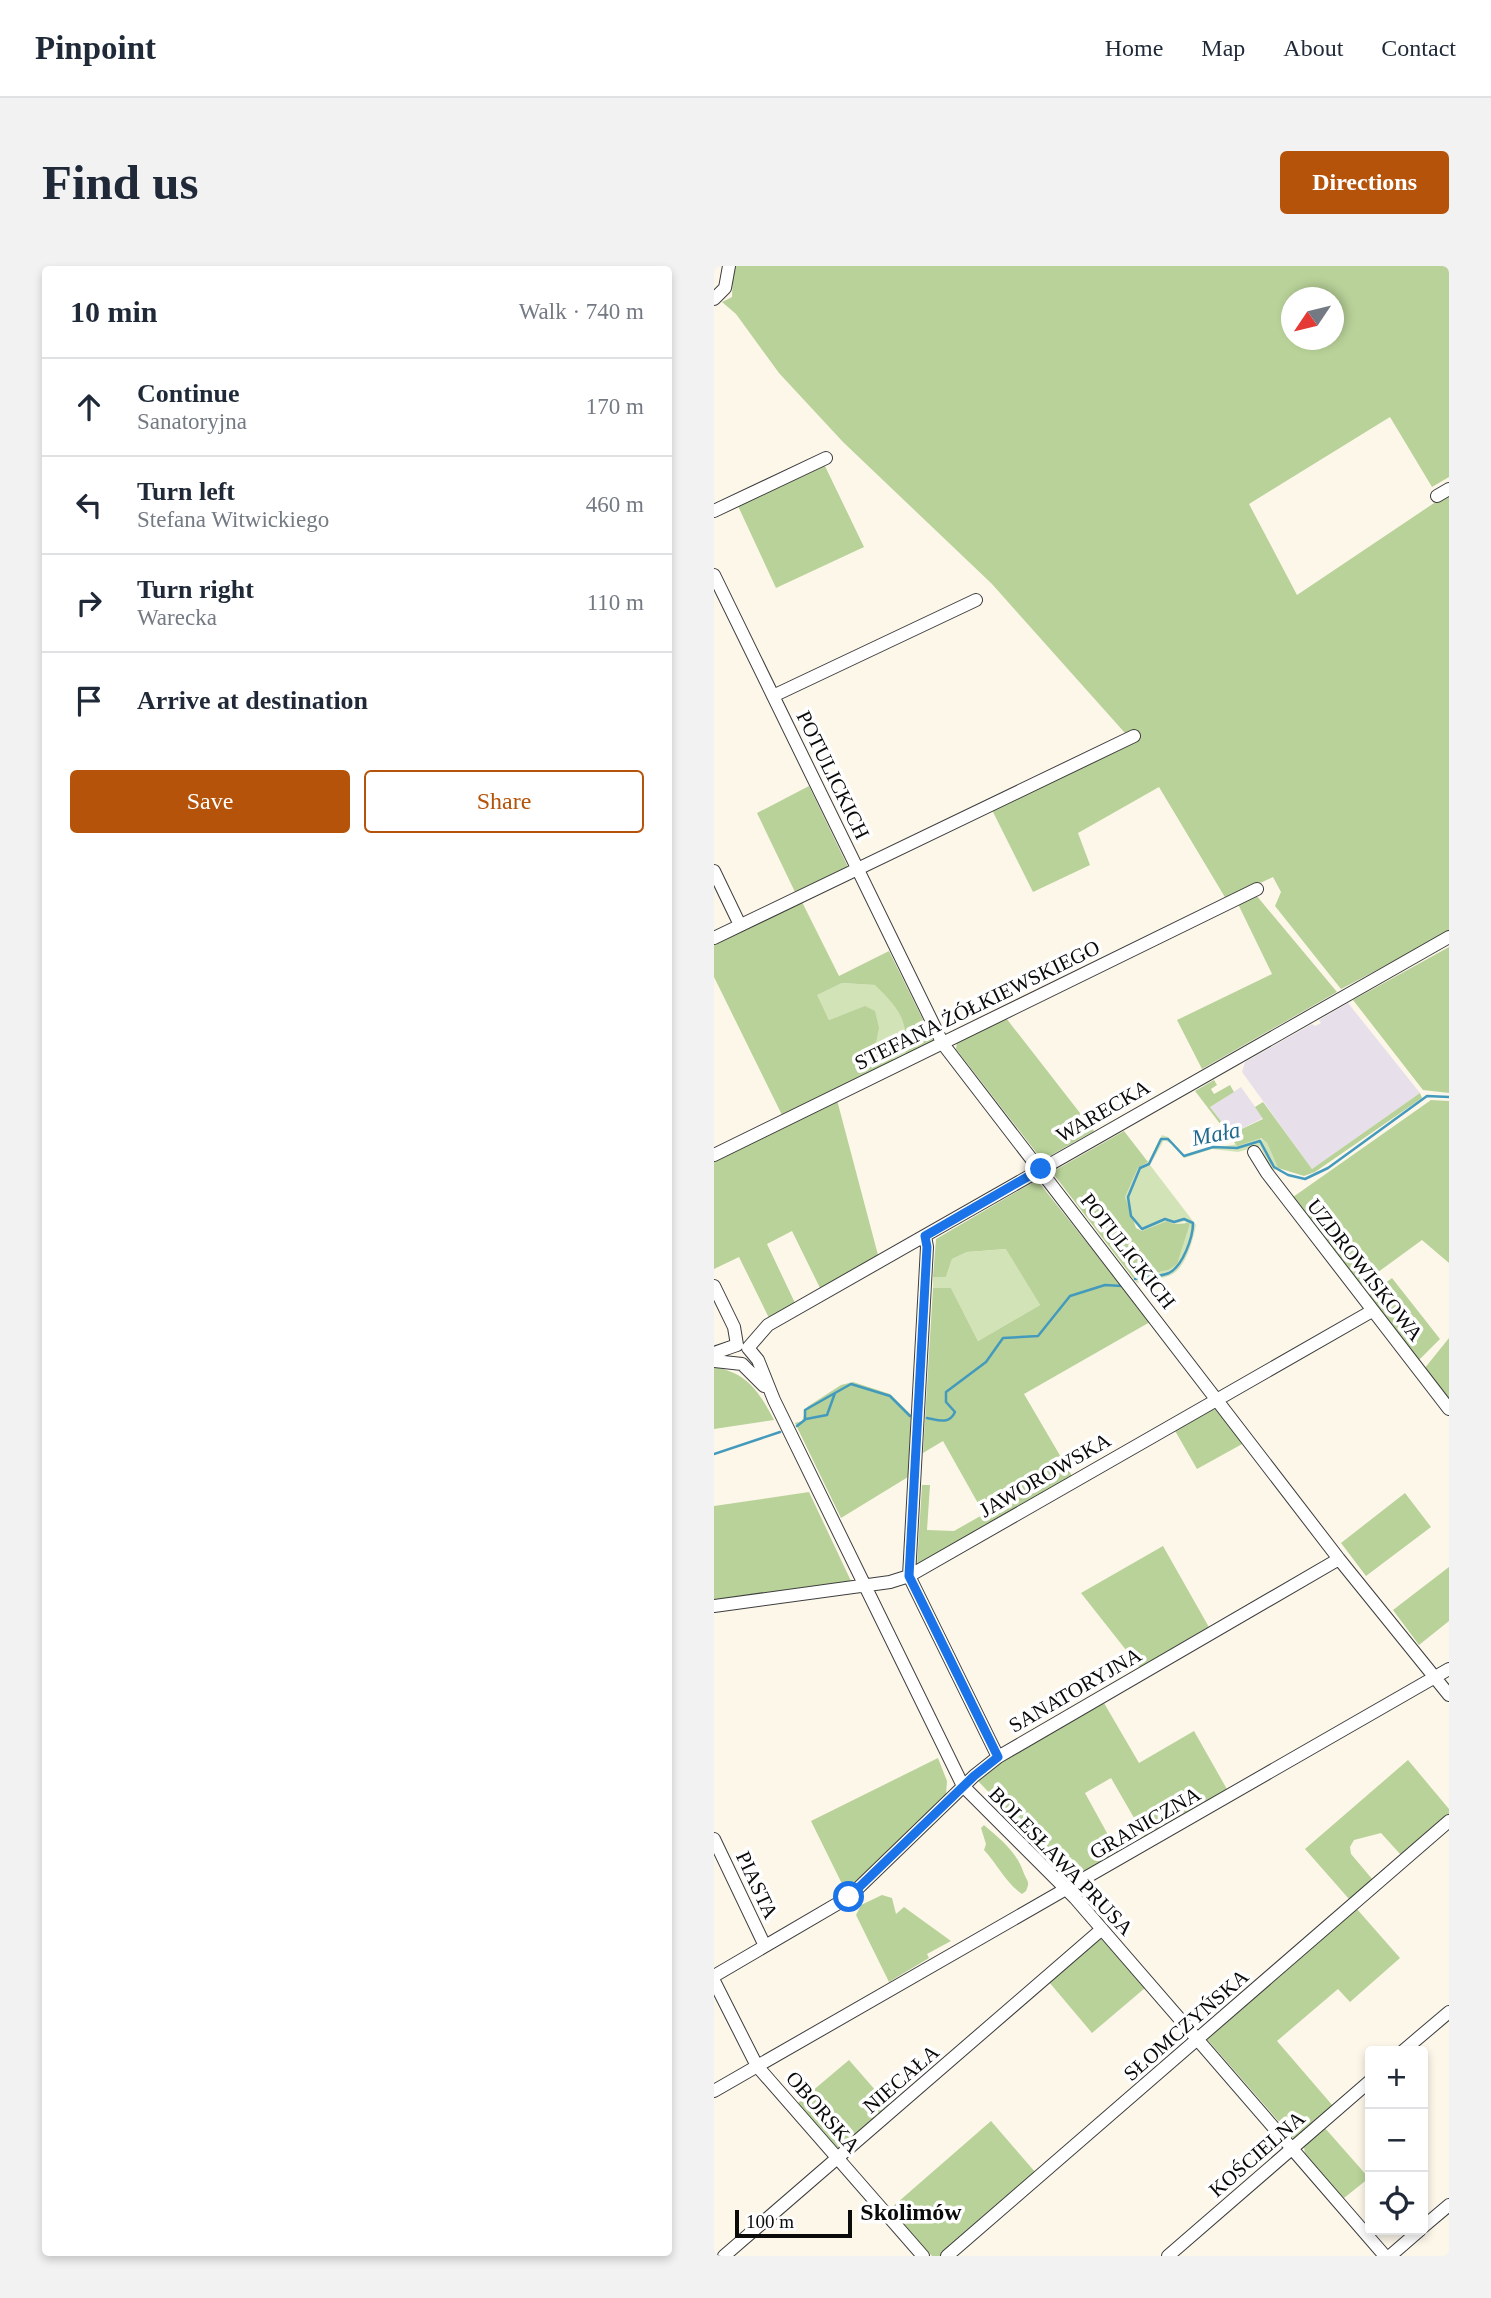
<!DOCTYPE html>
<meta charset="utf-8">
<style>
:root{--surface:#fff;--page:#f2f2f3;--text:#1f2937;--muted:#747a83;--line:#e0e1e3;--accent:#b45309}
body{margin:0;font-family:Georgia,serif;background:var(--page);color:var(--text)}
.controls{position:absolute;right:21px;bottom:21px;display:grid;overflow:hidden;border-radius:7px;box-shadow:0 4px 10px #0003}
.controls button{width:63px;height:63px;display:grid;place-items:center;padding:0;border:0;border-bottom:2px solid var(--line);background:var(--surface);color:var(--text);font:35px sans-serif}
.compass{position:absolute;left:567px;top:21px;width:63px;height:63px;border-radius:50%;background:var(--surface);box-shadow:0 4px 10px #0003;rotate:235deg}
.scale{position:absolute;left:21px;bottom:18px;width:117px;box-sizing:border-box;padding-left:7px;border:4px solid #0a0a0a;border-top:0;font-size:19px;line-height:24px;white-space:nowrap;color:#0a0a0a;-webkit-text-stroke:5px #fff;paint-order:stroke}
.stop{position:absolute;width:21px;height:21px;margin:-16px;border:5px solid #1a73e8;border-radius:50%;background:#fff}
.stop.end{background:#1a73e8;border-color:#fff;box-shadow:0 2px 7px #0008}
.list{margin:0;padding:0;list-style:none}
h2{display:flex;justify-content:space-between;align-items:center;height:91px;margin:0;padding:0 28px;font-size:30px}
h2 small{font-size:23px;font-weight:400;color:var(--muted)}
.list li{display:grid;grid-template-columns:46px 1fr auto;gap:21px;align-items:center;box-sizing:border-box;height:98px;padding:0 28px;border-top:2px solid var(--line)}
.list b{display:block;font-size:26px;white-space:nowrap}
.list p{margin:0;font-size:23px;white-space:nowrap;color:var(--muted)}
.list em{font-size:23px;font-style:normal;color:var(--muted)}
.actions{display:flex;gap:14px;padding:21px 28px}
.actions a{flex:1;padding:16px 0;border:2px solid var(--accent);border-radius:7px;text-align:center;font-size:24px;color:var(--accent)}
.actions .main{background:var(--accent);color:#fff}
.icon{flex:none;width:38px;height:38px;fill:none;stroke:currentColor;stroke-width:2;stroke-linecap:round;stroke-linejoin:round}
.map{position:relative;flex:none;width:735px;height:1990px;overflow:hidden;border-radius:7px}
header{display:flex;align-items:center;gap:42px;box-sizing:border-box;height:98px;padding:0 35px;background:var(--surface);border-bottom:2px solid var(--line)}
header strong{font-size:33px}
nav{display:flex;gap:38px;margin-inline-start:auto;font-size:24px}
.intro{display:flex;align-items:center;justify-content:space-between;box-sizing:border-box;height:168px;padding:0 42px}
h1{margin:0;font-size:49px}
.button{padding:18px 32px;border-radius:7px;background:var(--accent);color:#fff;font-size:24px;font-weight:700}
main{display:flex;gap:42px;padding:0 42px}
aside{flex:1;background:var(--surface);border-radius:7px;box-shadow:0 4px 10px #0003}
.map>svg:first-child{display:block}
.industrial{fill:#e7dfe9}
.green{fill:#d3e3b8}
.forest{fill:#b9d299;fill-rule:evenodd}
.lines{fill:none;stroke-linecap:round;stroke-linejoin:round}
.stream{stroke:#439abd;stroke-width:2.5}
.minor-casing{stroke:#3d3d3d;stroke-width:14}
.minor{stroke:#fff;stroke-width:12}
.route{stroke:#1a73e8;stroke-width:9}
.labels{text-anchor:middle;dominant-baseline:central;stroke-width:7;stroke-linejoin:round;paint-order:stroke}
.street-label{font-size:21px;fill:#0a0a0a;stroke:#fff}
.water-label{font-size:23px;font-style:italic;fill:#226a8d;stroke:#fff}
.quarter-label{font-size:24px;font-weight:bold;fill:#0a0a0a;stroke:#fff}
</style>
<header>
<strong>Pinpoint</strong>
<nav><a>Home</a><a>Map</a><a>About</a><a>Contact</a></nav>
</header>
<div class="intro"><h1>Find us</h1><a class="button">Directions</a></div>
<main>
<aside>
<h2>10 min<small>Walk · 740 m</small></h2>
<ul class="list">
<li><svg class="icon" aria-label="ahead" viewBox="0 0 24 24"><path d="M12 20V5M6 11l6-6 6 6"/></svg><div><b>Continue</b><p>Sanatoryjna</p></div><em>170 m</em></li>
<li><svg class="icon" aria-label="left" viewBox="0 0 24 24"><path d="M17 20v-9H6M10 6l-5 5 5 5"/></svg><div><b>Turn left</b><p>Stefana Witwickiego</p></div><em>460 m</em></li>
<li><svg class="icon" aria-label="right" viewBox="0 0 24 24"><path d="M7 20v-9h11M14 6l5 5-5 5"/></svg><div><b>Turn right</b><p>Warecka</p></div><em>110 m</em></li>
<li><svg class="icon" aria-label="arrive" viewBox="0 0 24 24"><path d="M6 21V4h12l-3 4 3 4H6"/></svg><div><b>Arrive at destination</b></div></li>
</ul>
<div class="actions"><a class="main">Save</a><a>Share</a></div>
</aside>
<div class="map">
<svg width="735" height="1990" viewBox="0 0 735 1990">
<rect width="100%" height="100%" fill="#fdf7ea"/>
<!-- industrial -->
<path class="industrial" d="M634,737L706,827L598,903L528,806L531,796L598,758L601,760L607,757L605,754Z
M527,821L549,852L517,868L496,841Z"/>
<!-- green -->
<path class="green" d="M128,717L162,719C187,745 194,754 191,791L181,795L172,784L154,788L150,741L115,754L102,729Z
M448,869L454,871L470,889C496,880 521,881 546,872L553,877L564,902L558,905L546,880L524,886L498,883L470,892L458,878L450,874L436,899L482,959C479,974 472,1002 457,1009C447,1014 434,1013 423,1017L419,1012L454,1004L472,955L460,958L453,955L428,965L417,953L411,931L424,902L434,896Z
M293,983L326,1039L264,1075L237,1022H219V1011H232L238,993L253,986Z"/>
<!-- forest -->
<path class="forest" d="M19,0H735V211L718,221L676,151L535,238L583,329L735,227V666L627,723L561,640L567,626L559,611L512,633L445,521L364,567L376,599L319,626L278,544L419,476L278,318L129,176L65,107L22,48L8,36L18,31ZM578,32H620V74H578Z
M110,198L150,281L62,322L24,240Z
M95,520L134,601L81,626L43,547Z
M542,629L623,726L488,803L463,754L558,708L524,638Z
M88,636L125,710L175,685L220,776L191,791C194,754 187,745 161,719L128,717L103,729L115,754L151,740L161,745L165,762L162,776L153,783L154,788L172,784L181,795L68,849L0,711V679Z
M735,681V827L709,824L639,734Z
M292,752L380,865L334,891L325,890L242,783L243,776Z
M500,814L503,819L497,823L500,828L516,819L520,826L496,841L517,868L549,853L541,841L549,836L598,903L706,827L708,832L601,906L590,910L564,902L553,877L547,872L523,880L481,825Z
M123,834L164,989L106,1022L78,965L53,978L81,1037L55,1052L25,991L0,1003V895Z
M717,834L735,835V997L708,974L645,1020L579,931Z
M410,865L434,896L424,902L411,931L422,962L428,965L453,955L460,958L476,957L463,998L454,1004L419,1012L338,906Z
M323,914L436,1056L310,1128L358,1210L203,1299L208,1219H216L213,1264L240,1265L270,1248L229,1175L209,1187L219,1022H237L264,1075L326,1039L292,983L253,986L238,993L232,1011H219L222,973Z
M678,1012L726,1073L704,1095L653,1031Z
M735,1072V1135L710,1103Z
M0,1101C34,1107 45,1126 60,1154L0,1163Z
M139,1116L176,1128L197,1149L194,1211L127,1252L81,1157L88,1155L93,1141L127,1119Z
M502,1140L530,1177L483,1203L460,1163Z
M95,1226L137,1315L0,1335V1240Z
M691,1227L717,1261L652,1310L627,1277Z
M449,1280L496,1363L427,1403L367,1327Z
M735,1301V1355L705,1379L679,1344Z
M390,1437L425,1497L480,1465L514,1525L431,1571L397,1512L371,1527L404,1587L359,1613L301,1559L286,1538L264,1515L280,1498Z
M224,1492L233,1515L232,1529L132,1626L97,1555Z
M694,1494L735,1543V1549L687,1589L667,1567L640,1574L636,1581L637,1588L659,1614L635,1633L591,1583Z
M270,1559C286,1573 302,1585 309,1605C312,1615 317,1614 312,1625L308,1628C291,1616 284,1599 270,1584L272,1578L267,1562Z
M168,1629L178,1632L182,1648L190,1641L237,1675L213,1688L215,1692L175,1716L142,1649L147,1639Z
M642,1642L686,1692L636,1736L624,1723L563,1775L619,1840L582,1873L579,1872L492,1772Z
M386,1671L431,1722L378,1767L335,1716Z
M135,1794L176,1841L125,1884L84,1837Z
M277,1855L322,1907L227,1990H218L176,1943Z
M610,1861L655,1912L630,1932L591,1889L590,1881Z"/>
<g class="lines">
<!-- stream -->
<path class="stream" d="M421,1013C431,1011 446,1011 455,1007C469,1000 479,971 479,957L470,953L460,956L451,953L428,963L417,950L414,931L426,902L435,898L447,873H454L470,890L499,881L523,882L546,875L560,901L574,909L591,913L614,902L713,830L735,831
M91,1152V1144L121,1127
M213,1152C224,1154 235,1159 241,1146L232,1136V1126L272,1096L289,1072L324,1070L356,1030L391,1019L408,1020
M83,1160L92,1153L113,1149L121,1127L137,1118L176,1130L196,1150
M0,1188L66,1166"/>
<!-- minor casing -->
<g class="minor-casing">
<path id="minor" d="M0,33L11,22L15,0
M723,230L735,223
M0,245L112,192
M0,309L229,778L625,1293L735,1429
M59,430L262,334
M0,605L26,659
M0,672L420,470
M540,886L553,907L735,1143
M0,889L543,623
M211,970L213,981L195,1310L284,1491
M0,1020L20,1061L23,1079
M34,1082L44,1094L60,1134L249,1520L361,1632L671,1990
M34,1082L54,1059L735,671
M0,1087L23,1079
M0,1095L28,1098L50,1120
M0,1340L176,1316L195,1310L658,1045
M0,1573L51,1680
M0,1710L135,1631L260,1510L284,1491L625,1293
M0,1715L43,1800L209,1990
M689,1785L735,1746
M0,1825L735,1403
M709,1961L735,1939
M10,1990L388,1663
M233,1990L735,1555
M454,1990L656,1815
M676,1990L706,1964"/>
</g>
<!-- minor -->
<use href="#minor" class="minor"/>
</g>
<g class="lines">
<!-- route -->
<path class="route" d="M135,1631L260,1510L284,1491L195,1310L213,981L211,970L327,903"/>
</g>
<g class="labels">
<!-- street labels -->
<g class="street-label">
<text transform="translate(119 509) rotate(64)">POTULICKICH</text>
<text transform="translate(263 739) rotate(-26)">STEFANA ŻÓŁKIEWSKIEGO</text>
<text transform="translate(389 845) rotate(-30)">WARECKA</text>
<text transform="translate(414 985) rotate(52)">POTULICKICH</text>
<text transform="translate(651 1004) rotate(52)">UZDROWISKOWA</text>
<text transform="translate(331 1209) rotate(-30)">JAWOROWSKA</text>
<text transform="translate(361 1424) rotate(-30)">SANATORYJNA</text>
<text transform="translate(431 1557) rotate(-30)">GRANICZNA</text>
<text transform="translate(347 1595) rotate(46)">BOLESŁAWA PRUSA</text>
<text transform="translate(43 1619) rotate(65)">PIASTA</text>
<text transform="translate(472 1759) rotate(-41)">SŁOMCZYŃSKA</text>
<text transform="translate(187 1813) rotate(-41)">NIECAŁA</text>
<text transform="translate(109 1846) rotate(49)">OBORSKA</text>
<text transform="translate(543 1888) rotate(-41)">KOŚCIELNA</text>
</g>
<!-- water labels -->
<g class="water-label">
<text transform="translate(502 868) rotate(-11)">Mała</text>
</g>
<!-- quarter labels -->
<g class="quarter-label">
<text x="197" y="1946">Skolimów</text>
</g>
</g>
</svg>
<div class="controls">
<button>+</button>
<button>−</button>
<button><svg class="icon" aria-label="locate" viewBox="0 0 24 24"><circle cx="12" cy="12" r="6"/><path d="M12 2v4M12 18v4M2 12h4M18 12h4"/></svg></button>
</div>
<svg class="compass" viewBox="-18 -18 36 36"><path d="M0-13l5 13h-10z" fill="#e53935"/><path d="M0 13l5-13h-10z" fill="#747a83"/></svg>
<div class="scale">100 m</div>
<div class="stop" style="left:135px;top:1631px"></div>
<div class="stop end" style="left:327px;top:903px"></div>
</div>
</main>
